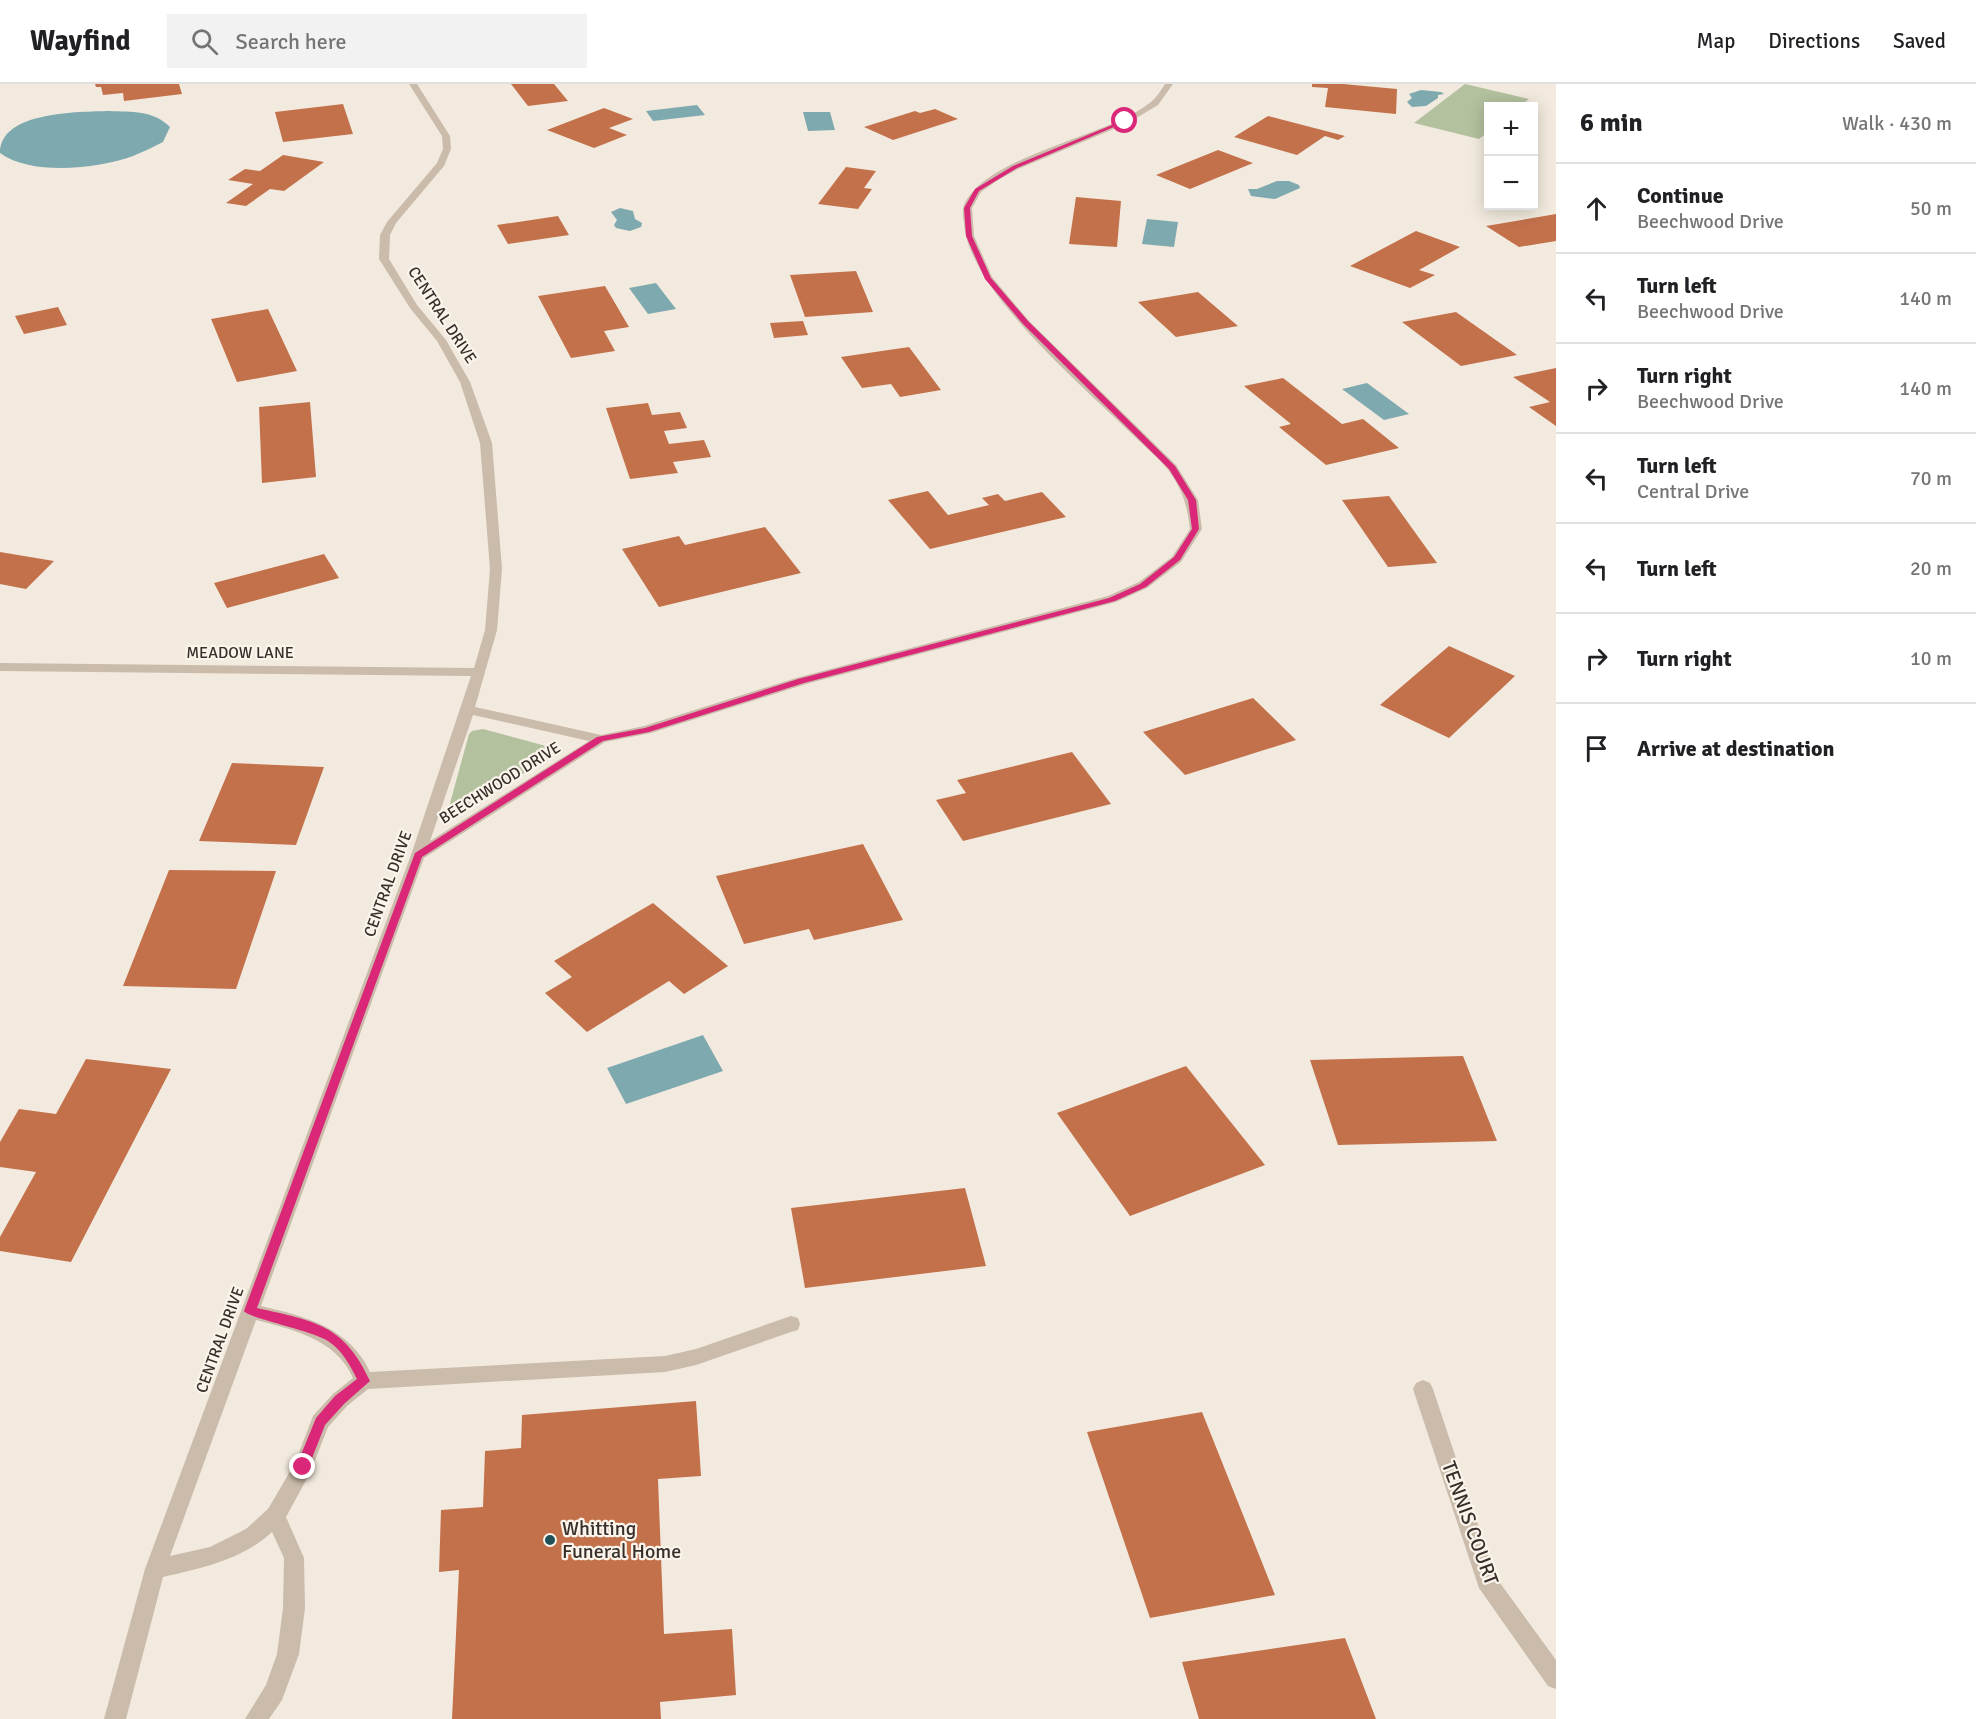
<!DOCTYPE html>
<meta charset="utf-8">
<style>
:root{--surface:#fff;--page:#f2f2f2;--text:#202124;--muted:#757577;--line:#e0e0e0}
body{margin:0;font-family:Signika,sans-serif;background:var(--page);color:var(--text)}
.controls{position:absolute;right:18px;top:18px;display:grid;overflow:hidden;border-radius:0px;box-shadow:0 3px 15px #0003}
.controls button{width:54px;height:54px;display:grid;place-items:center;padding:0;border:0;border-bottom:2px solid var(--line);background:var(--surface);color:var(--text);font:30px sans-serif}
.stop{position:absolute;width:18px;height:18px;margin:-14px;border:4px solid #db2777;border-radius:50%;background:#fff}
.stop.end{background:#db2777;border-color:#fff;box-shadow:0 2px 6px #0008}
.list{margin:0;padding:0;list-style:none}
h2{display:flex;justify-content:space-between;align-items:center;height:78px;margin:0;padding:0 24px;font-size:26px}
h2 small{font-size:20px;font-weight:400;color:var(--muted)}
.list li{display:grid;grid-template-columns:39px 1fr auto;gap:18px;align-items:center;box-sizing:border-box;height:90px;padding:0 24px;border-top:2px solid var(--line)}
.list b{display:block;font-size:22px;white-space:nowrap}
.list p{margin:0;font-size:20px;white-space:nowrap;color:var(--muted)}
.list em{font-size:20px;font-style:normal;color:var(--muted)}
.icon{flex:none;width:33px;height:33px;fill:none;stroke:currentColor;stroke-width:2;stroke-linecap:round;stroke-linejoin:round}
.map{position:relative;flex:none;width:1556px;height:1635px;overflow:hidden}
header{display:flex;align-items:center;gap:36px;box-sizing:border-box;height:84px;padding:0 30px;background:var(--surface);border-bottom:2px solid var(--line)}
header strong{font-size:28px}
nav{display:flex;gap:33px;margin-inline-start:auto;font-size:21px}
.search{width:420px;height:54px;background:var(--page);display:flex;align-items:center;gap:15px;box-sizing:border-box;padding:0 21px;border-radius:0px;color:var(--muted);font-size:22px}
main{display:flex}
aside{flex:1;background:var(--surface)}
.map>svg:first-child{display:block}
.green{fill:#b3c19e}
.water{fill:#7ea9af}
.building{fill:#c3714b}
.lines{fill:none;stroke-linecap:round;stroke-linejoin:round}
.minor{fill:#cabbaa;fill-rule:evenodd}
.route{fill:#db2777}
.poi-dot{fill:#205159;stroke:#faf4eb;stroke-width:2}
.labels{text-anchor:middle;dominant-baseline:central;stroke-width:4.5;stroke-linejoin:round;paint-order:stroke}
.street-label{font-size:16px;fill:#382f2a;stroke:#faf4eb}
.near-street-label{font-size:20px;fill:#382f2a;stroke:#faf4eb}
.near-poi-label{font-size:20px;fill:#382f2a;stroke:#faf4eb;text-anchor:start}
</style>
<header>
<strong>Wayfind</strong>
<div class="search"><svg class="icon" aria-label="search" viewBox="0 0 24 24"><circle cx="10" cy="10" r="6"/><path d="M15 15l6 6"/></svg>Search here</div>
<nav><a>Map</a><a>Directions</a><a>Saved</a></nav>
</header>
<main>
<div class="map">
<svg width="1556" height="1635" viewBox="0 0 1556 1635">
<rect width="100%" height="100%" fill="#f2eade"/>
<!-- green -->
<path class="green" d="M1465,0L1529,15L1520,22H1488V48L1479,55L1414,39Z
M483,645L546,662L553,669L549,675L456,728H451L449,723L469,650L472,647Z"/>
<!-- water -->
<path class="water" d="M1421,6L1441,8L1444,10L1438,11V14L1426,22L1412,23L1407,18L1412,14L1409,10Z
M697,21L705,31L653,37L646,27Z
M109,27C132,28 153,26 170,43L163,58C153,63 143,68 133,72C98,85 31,92 0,69C0,27 79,28 109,27Z
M803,28H830L835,46L808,47Z
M1277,97H1289L1299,101L1300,104L1275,115L1251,112L1248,105H1257Z
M620,124L633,127L635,135L642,139L641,143L630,147L616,144L614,141L617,136L611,128Z
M1147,135L1178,138L1174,163L1142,160Z
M656,199L676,225L648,230L629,204Z
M1367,299L1409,330L1384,336L1342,305Z
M703,951L723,987L626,1020L607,984Z"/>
<!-- building -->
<path class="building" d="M95,0H179L182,10L124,17L123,9L103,11L101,3H96Z
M511,0H554L568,17L528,22Z
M1312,0H1343L1397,5L1396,30L1325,23L1328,4L1312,3Z
M343,20L353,50L283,58L275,28Z
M604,24L633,35L609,44L627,51L594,64L547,46Z
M935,25L958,35L893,56L864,43L915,27L920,29Z
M1268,32L1345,52L1338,56L1325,52L1297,71L1234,53Z
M1218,66L1253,79L1190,105L1156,91Z
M283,71L324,78L284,107L270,105L246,122L226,119L253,100L228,96L245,85L260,87Z
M846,83L876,87L864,104L872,105L858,125L818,120Z
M1076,113L1121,117L1117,163L1069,160Z
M1556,130V157L1519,163L1486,142Z
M558,132L569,151L508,160L497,141Z
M1416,147L1460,163L1419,186L1435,191L1410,204L1350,182Z
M856,187L873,228L805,233L790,191Z
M605,202L629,243L604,247L615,267L571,274L538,212Z
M1198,208L1238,242L1176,253L1138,218Z
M58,223L67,241L24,250L15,232Z
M268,225L297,287L237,298L211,235Z
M1456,228L1517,271L1461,282L1402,238Z
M803,237L808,251L774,254L770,239Z
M909,263L941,306L900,313L891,300L862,304L841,273Z
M1556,284V342L1529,323L1550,318L1513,293Z
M1283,294L1342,340L1363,335L1399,364L1326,381L1279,343L1291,340L1244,302Z
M310,318L316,393L262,399L259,323Z
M648,319L652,331L680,328L687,344L664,347L669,360L704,356L711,373L673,378L678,389L630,395L606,324Z
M928,407L948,431L989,421L982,414L998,410L1005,417L1042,408L1066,433L930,465L888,416Z
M1389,412L1437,479L1388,483L1342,416Z
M765,443L801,489L659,523L622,465L679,452L685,461Z
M0,468L54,477L26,505L0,500Z
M324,470L339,494L227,524L214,499Z
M1449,562L1515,592L1449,654L1380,621Z
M1253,614L1296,656L1185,691L1143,648Z
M1072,668L1111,720L963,757L936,716L966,709L957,696Z
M232,679L324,683L296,761L199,757Z
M863,760L903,836L814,856L809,845L744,860L716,792Z
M169,786L276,787L236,905L123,902Z
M653,819L728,882L684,910L669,897L587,948L545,909L572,893L554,877Z
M1463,972L1497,1057L1338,1061L1310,976Z
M86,975L171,985L71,1178L0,1167V1153L36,1088L0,1083V1058L19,1025L56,1030Z
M1186,982L1265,1081L1130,1132L1057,1029Z
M965,1104L986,1182L805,1204L791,1124Z
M696,1317L701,1392L658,1395L664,1550L732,1545L736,1611L660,1618L661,1635H452L459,1486L439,1488L441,1426L483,1423L485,1367L521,1364L522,1331Z
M1202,1328L1275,1511L1150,1534L1087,1348Z
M1345,1554L1376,1635H1199L1182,1578Z"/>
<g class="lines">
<!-- minor -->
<path class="minor" d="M409,0H417L450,52L451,65L444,82L396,139L390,151L389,175L417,221L446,256L470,298L492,359L502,485L497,546L475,623L601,651L644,642L796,594L1108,512L1139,498L1172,473L1190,445C1187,421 1183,407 1169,387C1159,374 1145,363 1133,351C1085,304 968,206 964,139C963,133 962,127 964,121C986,71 1106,54 1151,18C1157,13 1161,6 1165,0H1173L1158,21L1128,39L1018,85L998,96L981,108L972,124L974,152L992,193L1029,237L1176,381L1198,416L1202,445L1181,478L1147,504L1116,518L806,600L651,649L605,658L424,774L261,1222C305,1232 350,1244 370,1288L665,1272L696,1265L791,1232L798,1234L800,1240L798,1246L791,1248L696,1281L665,1288L368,1305L347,1322L328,1343L310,1389L286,1433L304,1474L305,1524L299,1570L282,1616L269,1635H245L266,1601L277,1570L283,1524L284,1474L272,1448C242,1476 202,1484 163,1493L126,1635H104L145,1485L411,771L471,592L0,587V579L474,584L485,546L490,485L480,359L460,298L437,257L410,224L379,175L380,151L387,138L437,79L443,65L442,52ZM473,631L589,657L430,757ZM256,1236C294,1246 336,1255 353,1294L333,1310L313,1332L295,1379L268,1425L246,1445L210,1463L170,1472Z
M1423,1296L1430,1299L1433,1305L1495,1492L1556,1576V1605L1548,1602L1479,1504L1413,1305L1416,1299Z"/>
</g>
<!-- route -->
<path class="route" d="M1124,36L1128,37L1017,84L979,107L970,124L972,152L991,194L1028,237L1175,382L1196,416L1199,445L1180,476L1146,503L1115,517L804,599L649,648L603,657L422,773L257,1224C314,1237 344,1240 370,1297L344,1320L325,1341L307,1387H298L296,1383L316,1334L335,1312L357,1295C350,1281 342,1266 328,1257C313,1247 248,1234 244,1227L415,769L597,653L645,644L798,595L1109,514L1140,500L1174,473L1192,445L1188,416L1169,385L1023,240L985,195L966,152L964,124L975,105L1013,82Z"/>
<!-- markers -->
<circle class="poi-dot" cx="550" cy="1456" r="6"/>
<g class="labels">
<!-- street labels -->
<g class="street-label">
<text transform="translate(442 231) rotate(57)">CENTRAL DRIVE</text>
<text x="240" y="569">MEADOW LANE</text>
<text transform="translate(500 699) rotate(-32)">BEECHWOOD DRIVE</text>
<text transform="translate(388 800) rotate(-70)">CENTRAL DRIVE</text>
<text transform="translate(220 1256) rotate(-70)">CENTRAL DRIVE</text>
</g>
<!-- near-street labels -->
<g class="near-street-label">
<text transform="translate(1470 1439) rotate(70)">TENNIS COURT</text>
</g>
<!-- near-poi labels -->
<g class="near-poi-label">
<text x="562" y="1444">Whitting<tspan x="562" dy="23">Funeral Home</tspan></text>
</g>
</g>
</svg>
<div class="controls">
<button>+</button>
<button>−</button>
</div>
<div class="stop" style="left:1125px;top:37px"></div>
<div class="stop end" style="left:303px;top:1383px"></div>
</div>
<aside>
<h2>6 min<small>Walk · 430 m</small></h2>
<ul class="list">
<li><svg class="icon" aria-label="ahead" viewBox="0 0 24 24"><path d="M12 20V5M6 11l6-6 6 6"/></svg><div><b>Continue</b><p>Beechwood Drive</p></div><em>50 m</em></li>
<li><svg class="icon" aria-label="left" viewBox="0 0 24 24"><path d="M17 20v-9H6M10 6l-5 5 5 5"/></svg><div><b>Turn left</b><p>Beechwood Drive</p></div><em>140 m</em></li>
<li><svg class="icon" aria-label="right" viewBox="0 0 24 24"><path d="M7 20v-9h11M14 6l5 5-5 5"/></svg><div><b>Turn right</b><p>Beechwood Drive</p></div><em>140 m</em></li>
<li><svg class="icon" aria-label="left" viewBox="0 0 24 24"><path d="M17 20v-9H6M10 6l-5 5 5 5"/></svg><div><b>Turn left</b><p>Central Drive</p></div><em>70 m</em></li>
<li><svg class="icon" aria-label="left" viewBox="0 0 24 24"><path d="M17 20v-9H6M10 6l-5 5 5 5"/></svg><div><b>Turn left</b></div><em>20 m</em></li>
<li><svg class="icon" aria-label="right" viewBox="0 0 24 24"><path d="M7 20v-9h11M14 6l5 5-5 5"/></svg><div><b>Turn right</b></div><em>10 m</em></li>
<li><svg class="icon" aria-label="arrive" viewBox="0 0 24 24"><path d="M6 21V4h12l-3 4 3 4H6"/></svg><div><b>Arrive at destination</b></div></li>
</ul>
</aside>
</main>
